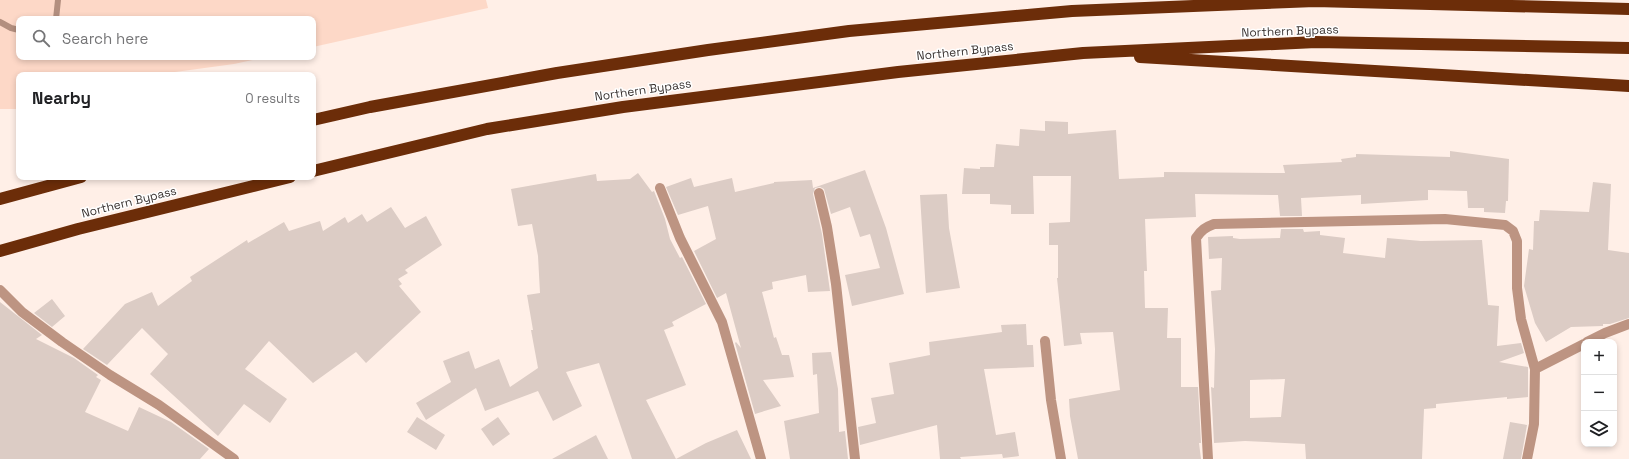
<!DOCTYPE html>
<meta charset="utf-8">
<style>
:root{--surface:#fff;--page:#f2f2f2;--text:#202124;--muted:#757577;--line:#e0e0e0}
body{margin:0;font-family:"Space Grotesk",sans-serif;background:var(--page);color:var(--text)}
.controls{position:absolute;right:12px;bottom:12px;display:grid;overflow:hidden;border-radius:8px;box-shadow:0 2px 6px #0003}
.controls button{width:36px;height:36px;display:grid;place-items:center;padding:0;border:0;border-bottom:1px solid var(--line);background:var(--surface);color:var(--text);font:20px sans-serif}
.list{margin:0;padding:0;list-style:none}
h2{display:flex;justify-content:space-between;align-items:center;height:52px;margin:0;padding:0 16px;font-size:17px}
h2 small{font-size:13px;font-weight:400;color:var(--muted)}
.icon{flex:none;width:22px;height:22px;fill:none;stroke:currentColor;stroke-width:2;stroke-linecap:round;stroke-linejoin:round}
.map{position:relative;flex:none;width:1629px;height:459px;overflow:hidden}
.search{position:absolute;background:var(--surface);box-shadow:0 2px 6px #0003;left:16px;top:16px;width:300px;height:44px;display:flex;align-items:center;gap:10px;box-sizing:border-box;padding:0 14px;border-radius:8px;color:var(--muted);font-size:15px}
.panel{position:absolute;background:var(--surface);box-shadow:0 2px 6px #0003;left:16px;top:72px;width:300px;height:108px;border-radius:8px}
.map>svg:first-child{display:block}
.green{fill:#fdd8c7}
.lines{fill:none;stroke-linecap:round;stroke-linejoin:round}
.stream{stroke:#b38f7f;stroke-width:6}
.building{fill:#dcccc5;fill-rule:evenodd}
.street{stroke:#bd9482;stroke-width:10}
.highway{stroke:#6c2d09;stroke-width:12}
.labels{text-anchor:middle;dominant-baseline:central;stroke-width:3;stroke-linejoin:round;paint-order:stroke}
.street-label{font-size:12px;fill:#3a3331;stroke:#fff}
</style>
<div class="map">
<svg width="1629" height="459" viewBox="0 0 1629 459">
<rect width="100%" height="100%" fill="#ffefe7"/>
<!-- green -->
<path class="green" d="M0,0H486L488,8L313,47V19H19V57H266L234,64L153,75H19V109H0Z"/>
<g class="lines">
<!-- stream -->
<path class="stream" d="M56,19L58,0
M0,22L11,28L19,30"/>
</g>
<!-- building -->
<path class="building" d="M1045,121L1068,122V134L1116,130L1119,179L1164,177V172L1285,173L1283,165L1342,162L1341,159L1356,157V154L1450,157V151L1509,159L1508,201H1506L1505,213L1484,212V208H1468L1467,191L1428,190V200L1361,204V195L1301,198L1302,216H1280L1278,195L1195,194L1196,217L1145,219L1147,271H1144L1145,308H1168L1167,338H1181V387H1198L1201,443H1199L1201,459H1078L1070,416L1069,399L1120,390L1113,332L1080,333L1082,344L1064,346L1057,278H1058V245H1049V223L1070,222L1071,176H1033L1034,214H1011V205L990,204V194H962L964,168L980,169V167H994L996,144L1019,146L1020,129L1045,131Z
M865,170L886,228L904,294L852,306L845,275L880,268L870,234L860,237L850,207L831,214L824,189L820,187L815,188L813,194L822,234L830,291L808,292L806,275L772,282L773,289L762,292L774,338L776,337L782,355H789L794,377L763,380L781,406L755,414L735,343L736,342L741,348L726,293L717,298L694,251L716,239L708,206L678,215L666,187L691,178L694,187L732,178L735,192L774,183V182L812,180L813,188Z
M638,173L652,192L654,191L665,219L670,239L680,258L682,257L706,304L672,322L674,326L664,330L686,385L646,400L676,459H632L599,363L566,372L582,406L553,421L538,391L485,411L476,388L426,420L416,403L451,382L443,361L469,351L475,369L499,359L510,387L538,368L531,330H533L527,295L540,293L538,256L532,224L518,226L511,189L596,174L597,181L630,179Z
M1593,182L1611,184L1608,250L1629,253V318L1610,324H1603V326L1571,327L1546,342L1535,323L1524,286L1529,249L1533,250L1534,221H1539L1540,210L1589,212Z
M947,194L949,228L960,288L926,293L920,195Z
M391,207L405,228L426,216L442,245L405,270L408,273L398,279L402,284L399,286L421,312L366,363L356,352L313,383L269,341L245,369L287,399L270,423L244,404L218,436L150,374L168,354L142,328L107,365L83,349L125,304L152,292L158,306L192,281L190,277L247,240L248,243L284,222L289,231L320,221L323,231L345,217L348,223L362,214L367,222Z
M1281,229H1303L1304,232L1320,231V235L1345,238L1343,253L1385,258L1387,238L1421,241L1482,240L1488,305L1499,306L1497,346L1521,343L1524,353L1499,362L1528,367V397L1507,399V397L1436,404V408L1424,409L1422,459H1306L1305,444L1245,441L1214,443L1211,387L1214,388L1215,349L1211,291L1221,290L1222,258L1209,259L1208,237L1233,236V238L1240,239L1280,238ZM1285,379L1281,417L1250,418V380Z
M52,299L65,316L52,327L34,313Z
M0,302L42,335L36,339L74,358L98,375L96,377L101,380L85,412L128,431L139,407L171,422L209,449L200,459H0Z
M1026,324L1027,345H1033L1034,367L984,369L996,435L1015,432L1019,456L1003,458L1002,454L960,457L961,459H940L937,425L860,445L858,427L876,423L871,398L894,394L889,363L930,355L929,342L1002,332L1001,325Z
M831,352L838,389L839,432L845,431L848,459H790L784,421L819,413L817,374L813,375L812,353Z
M417,417L445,435L436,450L407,432Z
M498,417L510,434L493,446L481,429Z
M1510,422L1527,425L1521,459H1503Z
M737,430L751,459H676L706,443Z
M596,435L608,459H552Z"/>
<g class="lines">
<!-- street -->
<path class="street" d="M660,188L680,238L722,322L761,459
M819,193L827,227L836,284L855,459
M0,290L22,312L62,342L110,375L159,405L234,459
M1045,341L1051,400L1061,459
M1587,342L1605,333L1629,324
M1535,369L1584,344
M1208,459L1196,238C1201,230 1206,227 1214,224L1445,219L1505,225L1513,231L1517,241V288L1521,319L1535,369L1534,424L1527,459"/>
<!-- highway -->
<path class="highway" d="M1140,57L1629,86
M313,120L370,107L557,73L708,50L849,31L1072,11L1315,1L1629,9
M313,171L487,129L623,107L898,72L1083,53L1316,42L1629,48
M0,199L81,177
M0,251L78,229L290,177"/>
</g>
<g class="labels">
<!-- street labels -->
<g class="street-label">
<text transform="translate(1290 31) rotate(-2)">Northern Bypass</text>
<text transform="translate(965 51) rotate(-6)">Northern Bypass</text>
<text transform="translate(643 90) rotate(-8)">Northern Bypass</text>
<text transform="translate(129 202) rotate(-14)">Northern Bypass</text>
</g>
</g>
</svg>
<div class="controls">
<button>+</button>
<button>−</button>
<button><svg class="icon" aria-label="layers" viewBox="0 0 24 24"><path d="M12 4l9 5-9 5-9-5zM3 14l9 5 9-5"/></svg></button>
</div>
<div class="search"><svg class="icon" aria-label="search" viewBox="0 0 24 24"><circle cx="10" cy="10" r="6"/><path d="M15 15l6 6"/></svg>Search here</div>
<section class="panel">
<h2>Nearby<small>0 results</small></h2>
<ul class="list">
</ul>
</section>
</div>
